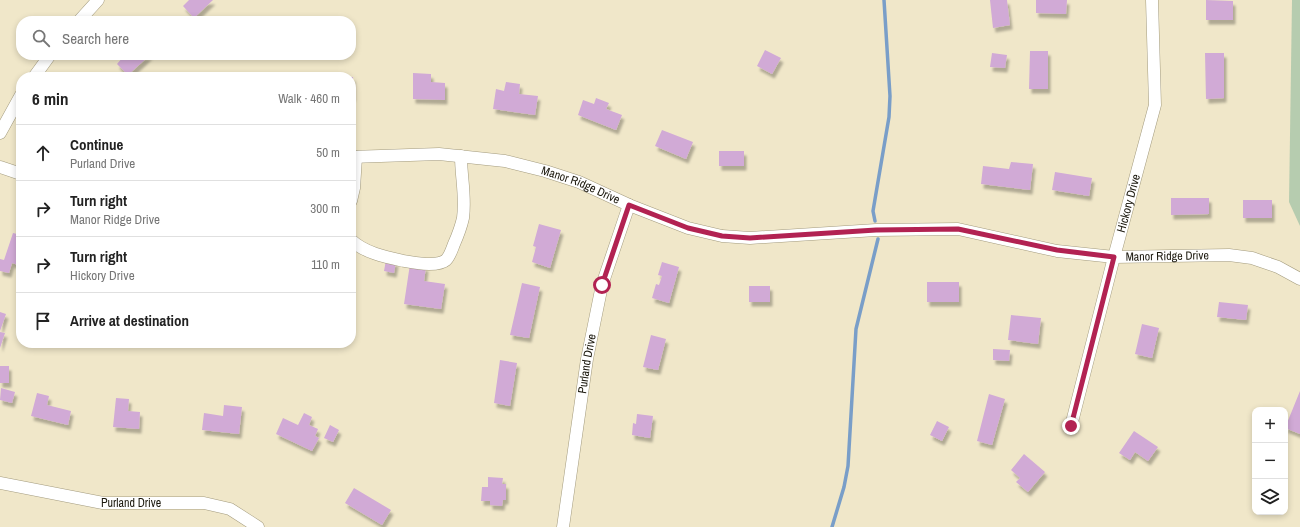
<!DOCTYPE html>
<meta charset="utf-8">
<style>
:root{--surface:#fff;--page:#f2f2f2;--text:#222;--muted:#767676;--line:#e0e0e0}
body{margin:0;font-family:"Archivo Narrow",sans-serif;background:var(--page);color:var(--text)}
.controls{position:absolute;right:12px;bottom:12px;display:grid;overflow:hidden;border-radius:8px;box-shadow:0 2px 6px #0003}
.controls button{width:36px;height:36px;display:grid;place-items:center;padding:0;border:0;border-bottom:1px solid var(--line);background:var(--surface);color:var(--text);font:20px sans-serif}
.stop{position:absolute;width:12px;height:12px;margin:-9px;border:3px solid #b22252;border-radius:50%;background:#fff}
.stop.end{background:#b22252;border-color:#fff;box-shadow:0 1px 4px #0008}
.list{margin:0;padding:0;list-style:none}
h2{display:flex;justify-content:space-between;align-items:center;height:52px;margin:0;padding:0 16px;font-size:17px}
h2 small{font-size:13px;font-weight:400;color:var(--muted)}
.list li{display:grid;grid-template-columns:26px 1fr auto;gap:12px;align-items:center;box-sizing:border-box;height:56px;padding:0 16px;border-top:1px solid var(--line)}
.list b{display:block;font-size:15px;white-space:nowrap}
.list p{margin:0;font-size:13px;white-space:nowrap;color:var(--muted)}
.list em{font-size:13px;font-style:normal;color:var(--muted)}
.icon{flex:none;width:22px;height:22px;fill:none;stroke:currentColor;stroke-width:2;stroke-linecap:round;stroke-linejoin:round}
.map{position:relative;flex:none;width:1300px;height:527px;overflow:hidden}
.search{position:absolute;background:var(--surface);box-shadow:0 2px 6px #0003;left:16px;top:16px;width:340px;height:44px;display:flex;align-items:center;gap:10px;box-sizing:border-box;padding:0 14px;border-radius:16px;color:var(--muted);font-size:15px}
.panel{position:absolute;background:var(--surface);box-shadow:0 2px 6px #0003;left:16px;top:72px;width:340px;height:276px;border-radius:16px}
.map>svg:first-child{display:block}
.green{fill:#b6ccaf}
.lines{fill:none;stroke-linecap:round;stroke-linejoin:round}
.stream{stroke:#799ec8;stroke-width:3.5}
.building{fill:#d1aad6;filter:url(#shadow)}
.minor-casing{stroke:#a39b7e;stroke-width:13}
.minor{stroke:#fff;stroke-width:12}
.route{stroke:#b22252;stroke-width:5}
.labels{text-anchor:middle;dominant-baseline:central;stroke-width:3;stroke-linejoin:round;paint-order:stroke}
.street-label{font-size:12px;fill:#1b180d;stroke:#f0e7c9}
</style>
<div class="map">
<svg width="1300" height="527" viewBox="0 0 1300 527">
<defs>
<filter id="shadow"><feDropShadow dx="2.5" dy="4.5" stdDeviation="1" flood-color="#0004"/></filter>
</defs>
<rect width="100%" height="100%" fill="#f0e7c9"/>
<!-- green -->
<path class="green" d="M1292,0H1300V226L1289,202Z"/>
<g class="lines">
<!-- stream -->
<path class="stream" d="M875,221L873,211L889,117L890,96L884,0
M832,527L844,487L848,466L856,329L878,239"/>
</g>
<!-- building -->
<path class="building" d="M189,0H213L194,18L183,6Z
M990,0H1007L1010,25L993,28Z
M1036,0H1067L1066,14L1036,13Z
M1206,0L1233,1V20H1206Z
M765,50L781,58L772,74L757,66Z
M1030,51H1048V89H1029Z
M992,53L1007,55L1005,68L990,67Z
M1205,53H1224V98L1206,99Z
M121,55H150L128,75L117,64L123,57Z
M413,73L431,74V82L445,83V100L413,99Z
M351,77H353V97H351Z
M506,82L520,84L519,94L538,96L535,115L493,109L496,89L504,91Z
M596,98L609,103L606,109L622,115L616,130L578,115L583,100L594,104Z
M662,130L693,142L686,159L655,146Z
M719,151H744V166H719Z
M1011,162L1033,164L1030,190L981,184L983,166L1009,169Z
M1055,172L1092,178L1089,196L1052,190Z
M1171,198H1209V214L1171,215Z
M1243,200H1272V218H1243Z
M539,224L561,230L550,268L532,262L536,247L533,246Z
M13,233L21,235V266L12,263L9,273L0,271V259L4,260Z
M386,260L396,262L394,273L384,271Z
M662,262L679,267L669,303L652,298L656,284L659,285L662,276L658,275Z
M410,264L426,267L424,281L445,284L441,309L404,304Z
M927,282H959V302H927Z
M522,283L540,287L529,338L510,335Z
M749,286H770V302H749Z
M1219,302L1248,305L1246,320L1217,317Z
M0,312L6,314L0,331Z
M1011,315L1041,318L1038,344L1008,340Z
M1142,324L1159,328L1152,358L1135,354Z
M0,332L5,333L0,348Z
M651,335L666,339L658,370L643,367Z
M993,349L1010,350L1009,361L993,360Z
M500,360L517,363L510,406L494,403Z
M0,366H9V383H0Z
M1,388L15,392L12,403L0,400Z
M1300,391V434L1285,428Z
M37,393L49,396L47,405L71,411L68,425L31,416Z
M989,394L1005,399L992,445L977,441Z
M116,398L129,399L128,411L140,412L139,429L113,427Z
M224,405L242,407L239,434L202,430L204,413L223,416Z
M304,413L312,417L309,425L318,429L315,436L319,438L312,451L276,434L283,418L298,425Z
M637,414L653,416L650,438L632,435L633,423L636,424Z
M937,421L949,427L942,441L930,435Z
M330,425L339,430L333,442L324,438Z
M1134,431L1158,447L1148,461L1135,452L1130,460L1119,453Z
M1024,454L1045,472L1028,492L1016,482L1020,478L1011,470Z
M488,477L503,478L502,484H506V500H503L502,506L490,505V501H481L482,487H488Z
M354,488L391,510L382,525L345,503Z"/>
<g class="lines">
<!-- minor casing -->
<g class="minor-casing">
<g id="minor">
<path d="M79,21L98,0"/>
<path d="M34,77L50,55"/>
<path d="M0,133L21,95"/>
<path id="s1" d="M351,157L439,154L505,161L545,171L579,182L629,205L688,228L722,236L750,238L876,230L958,229L1057,251L1114,257L1229,255L1252,258L1278,267L1300,279"/>
<path d="M0,167L21,174"/>
<path d="M351,201L354,188L356,157"/>
<path d="M351,240C365,253 385,257 404,261C414,263 438,267 446,260C450,256 452,249 454,244C458,235 461,227 463,218C466,197 461,177 461,156"/>
<path id="s2" d="M1071,426L1114,257L1155,105L1152,0"/>
<path id="s3" d="M0,483L103,503H204L230,509L258,527"/>
<path id="s4" d="M563,527L587,359L602,285L629,205"/>
</g>
</g>
<!-- minor -->
<use href="#minor" class="minor"/>
</g>
<g class="lines">
<!-- route -->
<path class="route" d="M602,285L629,205L688,228L722,236L750,238L876,230L958,229L1057,250L1114,257L1071,426"/>
</g>
<g class="labels">
<!-- street labels -->
<g class="street-label">
<text stroke="none"><textPath href="#s1" startOffset="234">Manor Ridge Drive</textPath></text>
<text stroke="none"><textPath href="#s2" startOffset="230">Hickory Drive</textPath></text>
<text stroke="none"><textPath href="#s1" startOffset="833">Manor Ridge Drive</textPath></text>
<text stroke="none"><textPath href="#s4" startOffset="165">Purland Drive</textPath></text>
<text stroke="none"><textPath href="#s3" startOffset="133">Purland Drive</textPath></text>
</g>
</g>
</svg>
<div class="controls">
<button>+</button>
<button>−</button>
<button><svg class="icon" aria-label="layers" viewBox="0 0 24 24"><path d="M12 4l9 5-9 5-9-5zM3 14l9 5 9-5"/></svg></button>
</div>
<div class="stop" style="left:602px;top:285px"></div>
<div class="stop end" style="left:1071px;top:426px"></div>
<div class="search"><svg class="icon" aria-label="search" viewBox="0 0 24 24"><circle cx="10" cy="10" r="6"/><path d="M15 15l6 6"/></svg>Search here</div>
<section class="panel">
<h2>6 min<small>Walk · 460 m</small></h2>
<ul class="list">
<li><svg class="icon" aria-label="ahead" viewBox="0 0 24 24"><path d="M12 20V5M6 11l6-6 6 6"/></svg><div><b>Continue</b><p>Purland Drive</p></div><em>50 m</em></li>
<li><svg class="icon" aria-label="right" viewBox="0 0 24 24"><path d="M7 20v-9h11M14 6l5 5-5 5"/></svg><div><b>Turn right</b><p>Manor Ridge Drive</p></div><em>300 m</em></li>
<li><svg class="icon" aria-label="right" viewBox="0 0 24 24"><path d="M7 20v-9h11M14 6l5 5-5 5"/></svg><div><b>Turn right</b><p>Hickory Drive</p></div><em>110 m</em></li>
<li><svg class="icon" aria-label="arrive" viewBox="0 0 24 24"><path d="M6 21V4h12l-3 4 3 4H6"/></svg><div><b>Arrive at destination</b></div></li>
</ul>
</section>
</div>
